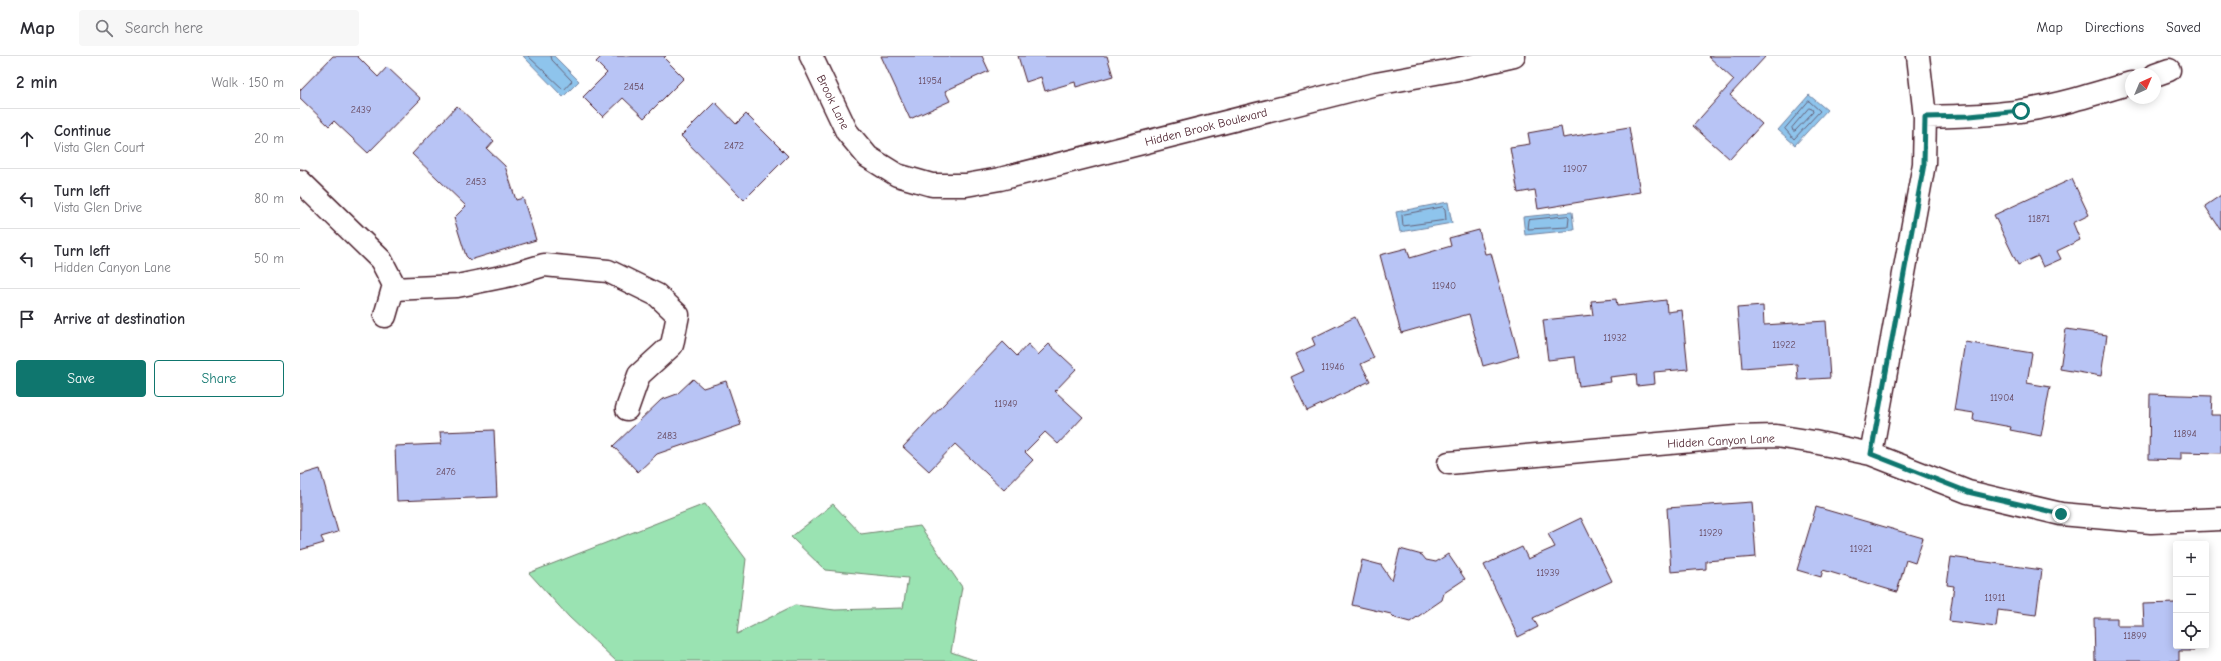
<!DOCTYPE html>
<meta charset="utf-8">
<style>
:root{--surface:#fff;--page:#f7f7f7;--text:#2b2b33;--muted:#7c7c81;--line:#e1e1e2;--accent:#0f766e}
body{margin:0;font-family:"Comic Neue",sans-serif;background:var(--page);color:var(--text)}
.controls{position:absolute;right:12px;bottom:12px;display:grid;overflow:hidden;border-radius:4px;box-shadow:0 2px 10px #0003}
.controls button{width:36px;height:36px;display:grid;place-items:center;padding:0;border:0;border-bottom:1px solid var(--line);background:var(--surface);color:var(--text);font:20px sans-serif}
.compass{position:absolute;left:1825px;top:12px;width:36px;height:36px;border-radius:50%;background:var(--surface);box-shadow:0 2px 10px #0003;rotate:44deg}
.stop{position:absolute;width:12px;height:12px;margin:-9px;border:3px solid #0f766e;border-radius:50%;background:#fff}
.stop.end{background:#0f766e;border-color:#fff;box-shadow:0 1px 4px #0008}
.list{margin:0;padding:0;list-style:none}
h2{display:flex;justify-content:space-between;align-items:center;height:52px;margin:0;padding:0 16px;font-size:17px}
h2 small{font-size:13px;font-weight:400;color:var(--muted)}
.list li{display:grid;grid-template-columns:26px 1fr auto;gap:12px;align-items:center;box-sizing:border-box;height:60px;padding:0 16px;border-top:1px solid var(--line)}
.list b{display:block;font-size:15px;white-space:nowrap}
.list p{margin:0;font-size:13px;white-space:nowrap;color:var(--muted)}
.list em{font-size:13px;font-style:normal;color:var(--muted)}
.actions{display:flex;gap:8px;padding:12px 16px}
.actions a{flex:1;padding:9px 0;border:1px solid var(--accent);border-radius:4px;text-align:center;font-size:14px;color:var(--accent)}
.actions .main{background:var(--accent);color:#fff}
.icon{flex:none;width:22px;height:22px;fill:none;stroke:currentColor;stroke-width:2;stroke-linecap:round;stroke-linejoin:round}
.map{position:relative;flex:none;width:1921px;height:605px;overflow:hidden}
header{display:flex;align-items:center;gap:24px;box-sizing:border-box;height:56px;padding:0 20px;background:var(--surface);border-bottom:1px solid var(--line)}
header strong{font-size:19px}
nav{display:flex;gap:22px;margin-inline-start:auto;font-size:14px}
.search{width:280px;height:36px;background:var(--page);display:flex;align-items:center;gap:10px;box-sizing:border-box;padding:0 14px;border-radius:4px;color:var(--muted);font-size:15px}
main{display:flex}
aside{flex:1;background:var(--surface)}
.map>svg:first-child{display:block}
.green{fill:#9ae3b2;stroke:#72816e}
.water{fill:#8ec4ec;stroke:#73829f}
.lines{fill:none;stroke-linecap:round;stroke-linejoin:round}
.shore{stroke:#656178;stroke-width:1}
.building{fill:#b8c4f5;stroke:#4a1f2b}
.minor-casing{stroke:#4a1f2b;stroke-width:25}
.minor{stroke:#fff;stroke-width:22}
.route{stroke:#0f766e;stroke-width:5}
.labels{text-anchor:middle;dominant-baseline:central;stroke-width:4;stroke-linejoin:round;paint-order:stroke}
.number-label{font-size:10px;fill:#66485e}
.street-label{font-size:12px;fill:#4a1f2b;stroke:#fff}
</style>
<header>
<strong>Map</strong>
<div class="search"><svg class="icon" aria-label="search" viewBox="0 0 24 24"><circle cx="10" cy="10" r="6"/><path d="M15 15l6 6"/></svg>Search here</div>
<nav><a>Map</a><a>Directions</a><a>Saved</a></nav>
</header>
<main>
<aside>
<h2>2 min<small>Walk · 150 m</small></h2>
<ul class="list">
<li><svg class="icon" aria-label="ahead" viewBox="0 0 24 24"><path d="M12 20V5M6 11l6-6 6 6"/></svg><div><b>Continue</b><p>Vista Glen Court</p></div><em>20 m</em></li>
<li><svg class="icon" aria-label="left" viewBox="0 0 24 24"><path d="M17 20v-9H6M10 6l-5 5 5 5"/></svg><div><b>Turn left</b><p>Vista Glen Drive</p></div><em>80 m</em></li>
<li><svg class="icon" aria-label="left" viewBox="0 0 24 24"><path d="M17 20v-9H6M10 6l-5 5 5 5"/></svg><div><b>Turn left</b><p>Hidden Canyon Lane</p></div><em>50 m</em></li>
<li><svg class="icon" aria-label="arrive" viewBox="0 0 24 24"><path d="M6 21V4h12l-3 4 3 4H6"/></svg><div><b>Arrive at destination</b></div></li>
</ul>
<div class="actions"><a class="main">Save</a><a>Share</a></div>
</aside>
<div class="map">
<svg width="1921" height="605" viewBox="0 0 1921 605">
<rect width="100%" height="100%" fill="#fff"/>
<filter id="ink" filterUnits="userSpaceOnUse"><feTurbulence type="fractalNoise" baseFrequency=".025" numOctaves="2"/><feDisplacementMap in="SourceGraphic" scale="8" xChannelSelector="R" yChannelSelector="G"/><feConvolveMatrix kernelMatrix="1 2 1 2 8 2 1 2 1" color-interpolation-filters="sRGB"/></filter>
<g filter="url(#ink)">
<!-- green -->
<path class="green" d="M405,448L446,503L437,578L495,549L535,554L603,552L608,522L525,514L491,481L533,448L561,478L620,470L662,531L651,596L677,605H316L269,561L229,517Z"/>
<!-- water -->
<path class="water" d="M223,0H254L279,25L263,41Z
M1509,39L1527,54L1495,89L1478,74Z
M1148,146L1152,167L1100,176L1096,156Z
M1272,156L1274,174L1225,179L1223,161Z"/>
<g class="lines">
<!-- shore -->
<path class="shore" d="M228,0L264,34L272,25L252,4L251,0
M1509,45L1520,55L1494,83L1485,73Z
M1509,52L1512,53L1513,56L1495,75H1493L1492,72Z
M1143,151L1145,153L1146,164L1103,170L1102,159Z
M1267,160L1269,162L1268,171L1228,173L1229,164Z"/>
</g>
<!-- building -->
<path class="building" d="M33,0H57L78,21L87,11L121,43L68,97L34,65L29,70L0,42V34Z
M302,0H366L364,2L384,22L344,62L323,42L303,61L283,41L307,17L296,6Z
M581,0H682L689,15L645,35L650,45L610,63Z
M718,0H807L813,20L776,31L775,26L745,35L741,21L726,26Z
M1408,0H1466L1430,39L1462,68L1430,103L1393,70L1434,24Z
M415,46L436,68L446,58L488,100L444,144L381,80Z
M157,50L194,85L187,93L205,110L216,144L223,142L236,184L170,204L166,200L154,162L166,150L112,98Z
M1261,71L1263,82L1329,71L1340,136L1238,153L1235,134L1218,137L1210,91L1230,88L1228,77Z
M1772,123L1789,159L1773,167L1780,184L1757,195L1761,203L1743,211L1738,200L1718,209L1694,159Z
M1921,139V174L1905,150Z
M1179,174L1185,198L1191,197L1219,300L1183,310L1169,258L1101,277L1080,199L1107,192L1110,202L1151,190L1149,182Z
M1316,243L1317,250L1366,244L1367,256L1382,254L1388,313L1354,316L1355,328L1337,330L1336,318L1310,321L1311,326L1279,330L1275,301L1248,304L1243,264L1293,259L1291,245Z
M1463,250L1464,269L1526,265L1530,322L1498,324L1497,308L1442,312L1437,252Z
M1055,261L1074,302L1061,308L1070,325L1007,355L991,321L1004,315L996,298L1015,289L1012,282Z
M1766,273L1807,279L1801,320L1760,313Z
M703,286L717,300L728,288L738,299L749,288L776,313L755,335L783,361L758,388L745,376L725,396L733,404L704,434L655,388L629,415L603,391Z
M1665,286L1732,297L1727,327L1750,331L1741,380L1710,374L1711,371L1673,364L1674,357L1654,354Z
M393,323L403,332L426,325L441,369L357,398L338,416L313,390L361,344L377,338Z
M1850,338L1912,340L1911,359H1921V397L1881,396V404L1849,403Z
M194,374L197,441L97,445L95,390L141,388L140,376Z
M20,413L38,476L21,481L24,487L0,494V419Z
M1452,446L1456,501L1406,505V513L1371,516L1367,452Z
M1516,451L1623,482L1615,507L1606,504L1597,536L1523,514L1521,521L1497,514Z
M1281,462L1312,525L1233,562L1238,571L1218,581L1184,509L1222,491L1228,503L1255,491L1248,478Z
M1100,493L1122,499L1126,504L1136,506L1148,498L1165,523L1144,537L1142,544L1110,566L1095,562L1091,558L1052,549L1062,504L1081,509L1092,525Z
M1651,501L1742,514L1736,559L1698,554L1696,571L1649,565L1654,530L1647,529Z
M1876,547V590H1894V595H1879V605H1795L1794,562H1817V570H1844L1843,548Z"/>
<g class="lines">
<!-- minor casing -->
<g class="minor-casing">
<path id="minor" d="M511,0L547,76L568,101L597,119L632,129H666L700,123L1076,28L1158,13L1214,0
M1855,19L1869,14
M1625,61C1657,60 1689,60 1720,55C1757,50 1795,38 1831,27
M0,125L81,204L94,229L85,260
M93,233L157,230L211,219L244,209L308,215L357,239L378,259L372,289L339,319L327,353
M1571,398L1624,108L1625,61L1618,0
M1149,407L1436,381L1476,380L1514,386L1571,398L1668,436L1761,458L1851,466L1921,463"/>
</g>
<!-- minor -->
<use href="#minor" class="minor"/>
</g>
</g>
<g class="lines" filter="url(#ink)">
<!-- route -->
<path class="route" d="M1721,55L1670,60L1625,61L1624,108L1571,398L1668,436L1761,458"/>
</g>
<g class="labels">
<!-- number labels -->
<g class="number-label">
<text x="630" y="25">11954</text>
<text x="334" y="31">2454</text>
<text x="61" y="54">2439</text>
<text x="434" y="90">2472</text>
<text x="1275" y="113">11907</text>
<text x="176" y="126">2453</text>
<text x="1739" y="163">11871</text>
<text x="1144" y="230">11940</text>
<text x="1315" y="282">11932</text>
<text x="1484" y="289">11922</text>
<text x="1033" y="311">11946</text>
<text x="1702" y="342">11904</text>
<text x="706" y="348">11949</text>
<text x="1885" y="378">11894</text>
<text x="367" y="380">2483</text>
<text x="146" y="416">2476</text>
<text x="1411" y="477">11929</text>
<text x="1561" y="493">11921</text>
<text x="1248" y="517">11939</text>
<text x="1695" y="542">11911</text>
<text x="1835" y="580">11899</text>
</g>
<!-- street labels -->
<g class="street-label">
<text transform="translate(533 46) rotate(64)">Brook Lane</text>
<text transform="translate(906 71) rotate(-14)">Hidden Brook Boulevard</text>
<text transform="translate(1421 385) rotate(-3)">Hidden Canyon Lane</text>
</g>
</g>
</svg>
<div class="controls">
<button>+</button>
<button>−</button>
<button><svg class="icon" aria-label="locate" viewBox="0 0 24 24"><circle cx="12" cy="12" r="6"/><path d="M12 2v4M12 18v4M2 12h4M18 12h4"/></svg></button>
</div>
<svg class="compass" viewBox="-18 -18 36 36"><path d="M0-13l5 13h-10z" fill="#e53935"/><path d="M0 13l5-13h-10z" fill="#7c7c81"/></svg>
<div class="stop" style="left:1721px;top:55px"></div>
<div class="stop end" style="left:1761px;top:458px"></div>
</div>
</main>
